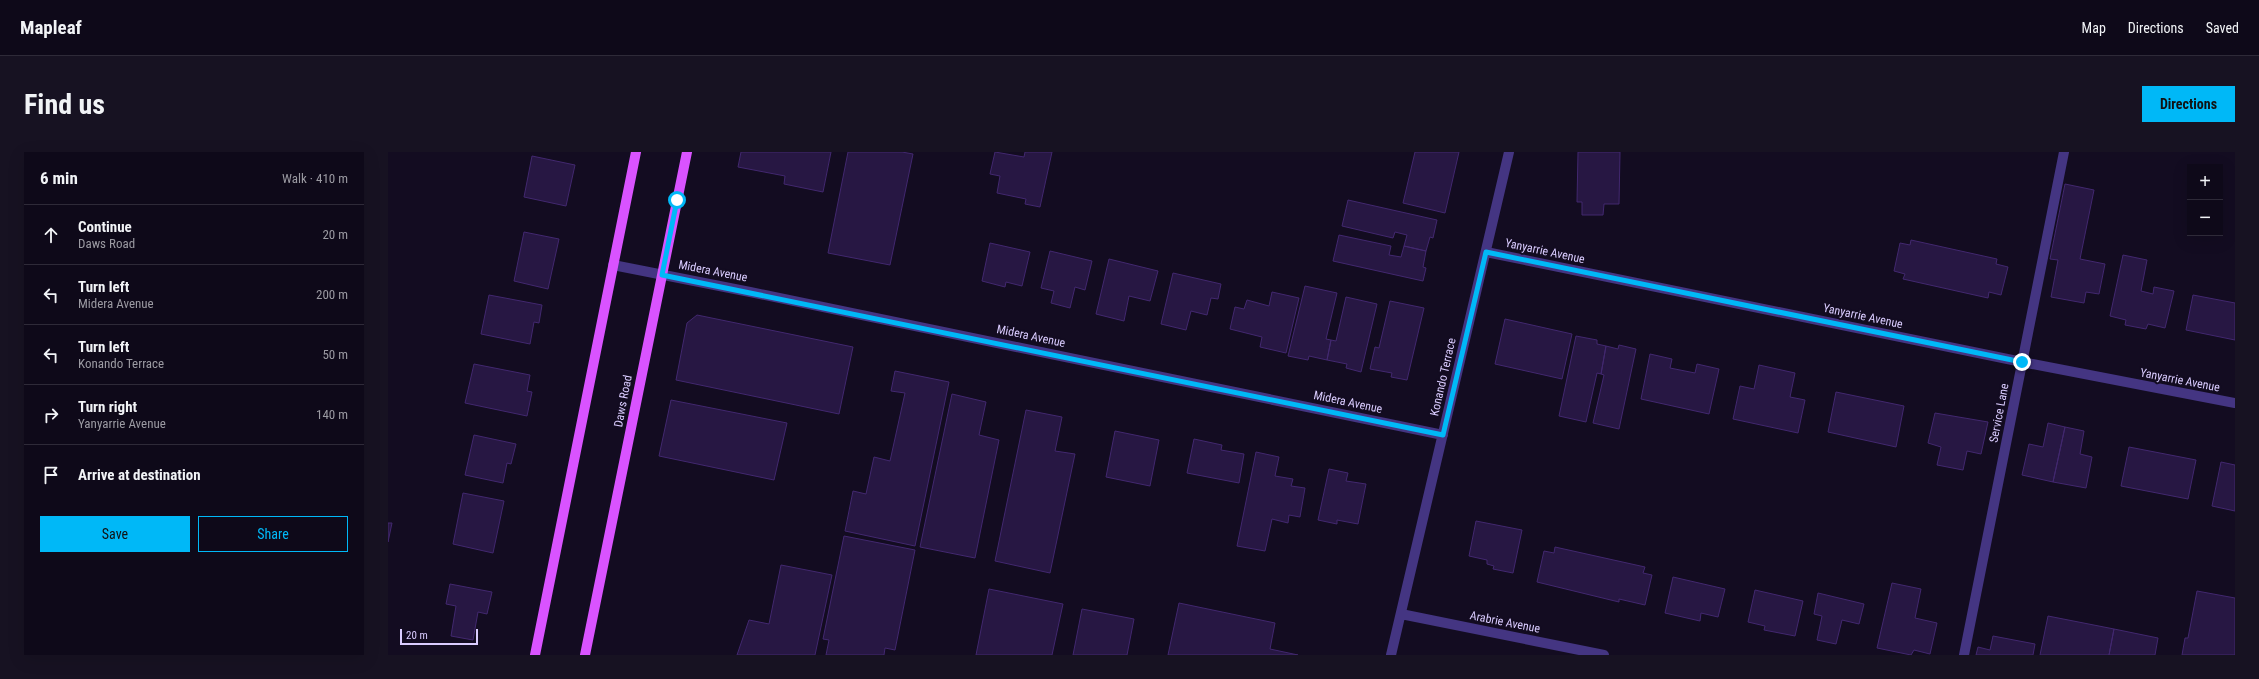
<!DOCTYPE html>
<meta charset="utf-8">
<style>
:root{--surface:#0e0919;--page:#171222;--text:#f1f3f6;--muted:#9b9aa2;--line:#2e2a38;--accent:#00b8f7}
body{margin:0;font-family:"Roboto Condensed",sans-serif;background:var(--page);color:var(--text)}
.controls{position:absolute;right:12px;top:12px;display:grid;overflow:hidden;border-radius:0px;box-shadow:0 4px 16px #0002}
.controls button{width:36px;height:36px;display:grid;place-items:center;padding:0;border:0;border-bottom:1px solid var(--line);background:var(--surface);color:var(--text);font:20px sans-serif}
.scale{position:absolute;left:12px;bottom:10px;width:78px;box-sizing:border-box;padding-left:4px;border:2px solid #daccff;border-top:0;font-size:11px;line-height:14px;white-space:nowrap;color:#daccff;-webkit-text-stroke:3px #130c21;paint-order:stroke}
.stop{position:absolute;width:12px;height:12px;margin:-9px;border:3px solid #00b8f7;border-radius:50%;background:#fff}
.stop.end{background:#00b8f7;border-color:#fff;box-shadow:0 1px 4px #0008}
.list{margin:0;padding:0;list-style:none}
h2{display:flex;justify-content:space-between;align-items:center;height:52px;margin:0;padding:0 16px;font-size:17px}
h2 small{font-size:13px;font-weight:400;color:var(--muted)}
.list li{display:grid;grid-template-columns:26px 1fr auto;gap:12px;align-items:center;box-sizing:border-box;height:60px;padding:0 16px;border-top:1px solid var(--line)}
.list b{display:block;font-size:15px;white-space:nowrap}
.list p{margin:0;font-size:13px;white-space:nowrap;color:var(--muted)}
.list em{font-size:13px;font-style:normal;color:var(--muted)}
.actions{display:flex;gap:8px;padding:12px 16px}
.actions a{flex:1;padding:9px 0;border:1px solid var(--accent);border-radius:0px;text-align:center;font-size:14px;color:var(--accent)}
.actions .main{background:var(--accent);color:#111}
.icon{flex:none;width:22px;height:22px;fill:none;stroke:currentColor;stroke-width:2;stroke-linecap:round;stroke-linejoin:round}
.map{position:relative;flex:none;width:1847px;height:503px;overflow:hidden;border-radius:0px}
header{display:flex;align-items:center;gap:24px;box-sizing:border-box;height:56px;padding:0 20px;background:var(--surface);border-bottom:1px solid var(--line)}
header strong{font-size:19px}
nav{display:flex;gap:22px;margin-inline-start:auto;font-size:14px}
.intro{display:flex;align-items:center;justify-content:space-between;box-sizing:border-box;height:96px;padding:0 24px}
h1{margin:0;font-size:28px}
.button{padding:10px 18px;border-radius:0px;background:var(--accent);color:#111;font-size:14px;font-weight:700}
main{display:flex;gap:24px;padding:0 24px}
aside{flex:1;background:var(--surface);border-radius:0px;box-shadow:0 4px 16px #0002}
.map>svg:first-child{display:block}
.building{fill:#271743;stroke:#42286f}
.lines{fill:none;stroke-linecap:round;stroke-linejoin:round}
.minor{stroke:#443582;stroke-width:10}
.major{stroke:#d953ff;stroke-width:10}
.route{stroke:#00b8f7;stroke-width:5}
.labels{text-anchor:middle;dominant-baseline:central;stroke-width:4;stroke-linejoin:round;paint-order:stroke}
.street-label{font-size:12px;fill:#daccff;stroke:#130c21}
</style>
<header>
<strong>Mapleaf</strong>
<nav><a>Map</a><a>Directions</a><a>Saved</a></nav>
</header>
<div class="intro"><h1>Find us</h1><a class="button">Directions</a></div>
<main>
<aside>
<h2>6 min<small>Walk · 410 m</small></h2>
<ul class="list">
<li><svg class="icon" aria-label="ahead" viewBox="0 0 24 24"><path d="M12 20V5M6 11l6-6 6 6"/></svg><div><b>Continue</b><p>Daws Road</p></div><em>20 m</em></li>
<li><svg class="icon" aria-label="left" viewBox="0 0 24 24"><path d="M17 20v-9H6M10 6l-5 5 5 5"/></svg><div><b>Turn left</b><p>Midera Avenue</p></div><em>200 m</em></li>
<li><svg class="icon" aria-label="left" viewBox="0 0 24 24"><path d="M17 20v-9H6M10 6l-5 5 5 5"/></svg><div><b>Turn left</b><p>Konando Terrace</p></div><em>50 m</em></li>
<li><svg class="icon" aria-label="right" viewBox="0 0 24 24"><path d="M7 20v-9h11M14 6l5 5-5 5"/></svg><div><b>Turn right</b><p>Yanyarrie Avenue</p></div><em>140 m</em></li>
<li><svg class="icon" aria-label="arrive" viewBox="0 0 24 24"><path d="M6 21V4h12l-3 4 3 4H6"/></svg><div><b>Arrive at destination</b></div></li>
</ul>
<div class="actions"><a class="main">Save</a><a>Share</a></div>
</aside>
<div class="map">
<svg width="1847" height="503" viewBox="0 0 1847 503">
<rect width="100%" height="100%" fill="#130c21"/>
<!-- building -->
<path class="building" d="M353,0H443L435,40L396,32L397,24L350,15Z
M460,0H514L525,2L502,113L440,101Z
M607,0L636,5L637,0H664L652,55L637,52L638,47L609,41L612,24L602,22Z
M1027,0H1071L1057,61L1015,51Z
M1190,0H1232L1231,52H1216L1215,63H1194V50H1189Z
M144,4L187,13L178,54L136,45Z
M1677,32L1706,38L1692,107L1717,112L1711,142L1698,140L1696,151L1663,145L1670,108L1662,107Z
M960,48L1049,68L1045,86L1042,85L1038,99L1016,94L1019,83L1007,80L1005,86L954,74Z
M136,80L171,87L160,137L126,129Z
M951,83L1003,94L1001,103L1013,105L1016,94L1038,99L1035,115L1038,116L1035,129L945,109Z
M1523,88L1609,107L1608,112L1620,115L1613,143L1601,140L1600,146L1515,127L1517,122L1506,119L1512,91L1522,93Z
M602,91L642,100L634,134L618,130L617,135L594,129Z
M662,99L704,109L697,138L687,135L682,156L663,151L666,139L653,136Z
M1735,103L1759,108L1753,139L1765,142L1766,135L1786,139L1777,176L1760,172L1758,177L1737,173L1738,168L1722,164Z
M721,107L770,119L762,149L741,144L736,169L708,162Z
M785,121L833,132L830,147L823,146L819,163L803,159L798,178L773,172Z
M917,134L949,141L938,187L943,188L939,208L921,204L920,208L900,204Z
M884,140L911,146L898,201L872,195L874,185L842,177L847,155L856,157L859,148L881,154Z
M101,143L154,153L151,171L146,170L142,192L93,182Z
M1805,143L1847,151V188L1798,178Z
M958,145L989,152L973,220L958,216L959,212L939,208L943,188L948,189Z
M1002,149L1036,156L1019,228L1003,225L1004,221L982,217L987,195L991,196Z
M309,163L465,195L451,262L288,228L299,171Z
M1117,167L1184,182L1174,227L1107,212Z
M1188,184L1209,188V192L1218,194L1213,222L1209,221L1198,270L1171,264Z
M1231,193L1248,197L1231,277L1205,271L1216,223L1213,222L1218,194L1230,197Z
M1262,202L1284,207L1282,216L1307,221L1309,212L1331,217L1321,262L1253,247Z
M86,212L142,223L139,239L144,240L139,264L77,251Z
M1371,213L1407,221L1402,245L1417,248L1410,281L1345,267L1352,234L1366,237Z
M507,219L561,230L527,394L457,379L465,339L478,342L486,305L502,309L517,241L503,239Z
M1448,240L1516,254L1508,295L1440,280Z
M564,242L598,250L591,283L611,288L587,406L532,395Z
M283,248L399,271L386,328L271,304Z
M638,258L674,265L667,299L687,302L662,421L607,409Z
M1547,261L1600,270L1593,302L1579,299L1575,318L1549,313L1553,295L1540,291Z
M1660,271L1677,275L1665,330L1634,323L1641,292L1655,295Z
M1677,275L1696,279L1692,302L1704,305L1698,336L1665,330Z
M727,279L771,288L762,334L718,325Z
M86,283L128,292L123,312L119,311L115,331L77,323Z
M806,287L834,293L833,298L856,302L851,331L799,321Z
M1741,295L1808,308L1800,347L1733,334Z
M868,300L891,305L887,324L905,327L903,334L917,336L912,365L901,363L900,371L884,367L877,399L849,394Z
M1833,310L1847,313V359L1824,354Z
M941,317L960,321L958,329L978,332L970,372L949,368V372L930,368Z
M75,341L116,349L105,401L65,392Z
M1088,369L1134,378L1125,421L1105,417L1106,414L1099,412V408L1081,404Z
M0,371H4L0,390Z
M456,384L527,398L507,498L497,496L496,503H438L441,488L435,487Z
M1167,395L1257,415L1255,421L1264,423L1257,453L1231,447V450L1149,430L1156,399L1166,401Z
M393,413L444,423L427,503H349L361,468L381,472Z
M1285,425L1337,437L1330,465L1313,461L1312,469L1277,461Z
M1504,431L1533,437L1527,466L1549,471L1542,502L1526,498L1523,503L1489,496Z
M62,432L104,440L99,462L90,460L85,488L63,484L68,454L58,452Z
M601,437L675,452L664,503H588Z
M1367,438L1415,449L1407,484L1376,478L1377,474L1360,470Z
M1809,439L1847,446V503H1794L1797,486H1800Z
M1430,441L1476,452L1471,472L1454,468L1448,492L1429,488L1434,464L1426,462Z
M791,451L887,471L882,497L910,503H780Z
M694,457L746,467L739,503H685Z
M1660,464L1726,477L1721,503H1652Z
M1726,477L1770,486L1767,503H1721Z
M1605,484L1647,492L1645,503H1588L1590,495L1602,498Z"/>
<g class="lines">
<!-- minor -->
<path class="minor" d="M1098,100L1634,210L1847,251
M225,113L362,140L1055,283
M1013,462L1216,503
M1003,503L1121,0
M1576,503L1676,0"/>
<!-- major -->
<path class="major" d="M147,503L248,0
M197,503L299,0"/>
</g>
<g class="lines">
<!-- route -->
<path class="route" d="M289,48L274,123L1055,283L1098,100L1634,210"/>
</g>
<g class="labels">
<!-- street labels -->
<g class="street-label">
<text transform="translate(1157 99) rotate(12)">Yanyarrie Avenue</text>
<text transform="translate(325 119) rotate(11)">Midera Avenue</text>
<text transform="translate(1475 164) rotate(12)">Yanyarrie Avenue</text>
<text transform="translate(643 184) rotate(12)">Midera Avenue</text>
<text transform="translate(1055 225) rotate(-77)">Konando Terrace</text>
<text transform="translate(1792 228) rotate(11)">Yanyarrie Avenue</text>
<text transform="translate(235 249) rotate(-79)">Daws Road</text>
<text transform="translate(960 250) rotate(12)">Midera Avenue</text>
<text transform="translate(1611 261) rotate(-79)">Service Lane</text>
<text transform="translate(1117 470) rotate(11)">Arabrie Avenue</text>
</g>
</g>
</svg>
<div class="controls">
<button>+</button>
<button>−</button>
</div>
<div class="scale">20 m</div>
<div class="stop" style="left:289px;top:48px"></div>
<div class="stop end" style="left:1634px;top:210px"></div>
</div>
</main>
